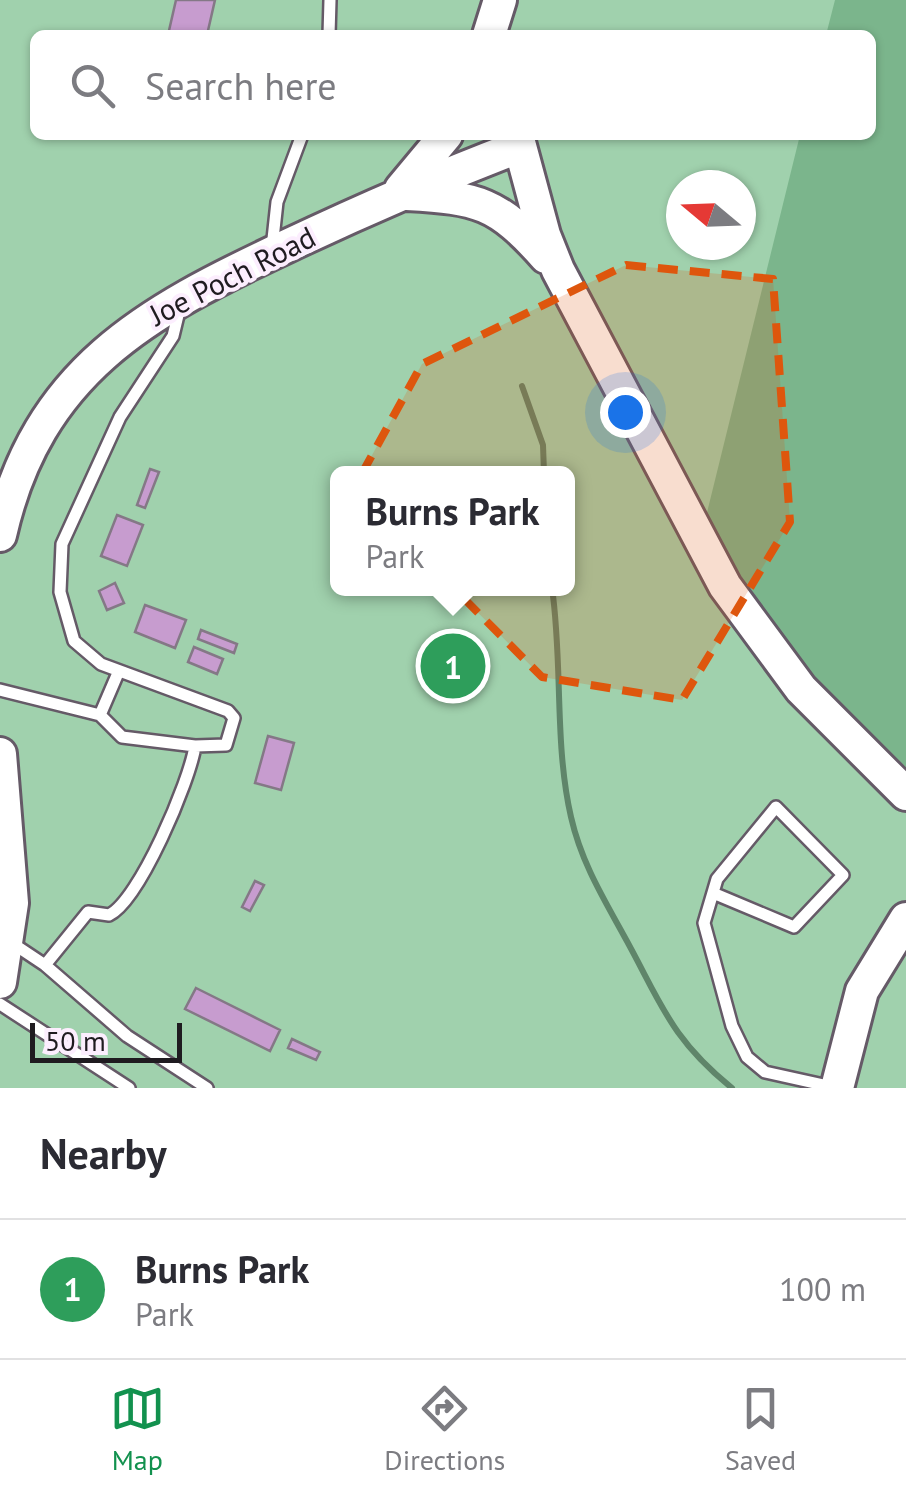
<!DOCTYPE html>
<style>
:root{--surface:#fff;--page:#f7f7f7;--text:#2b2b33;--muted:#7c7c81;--line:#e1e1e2;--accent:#12914e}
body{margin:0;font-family:"PT Sans",sans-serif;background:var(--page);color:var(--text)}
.compass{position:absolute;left:666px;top:170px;width:90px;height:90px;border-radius:50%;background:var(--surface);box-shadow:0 2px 8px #0004;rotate:289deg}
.scale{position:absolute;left:30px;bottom:25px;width:152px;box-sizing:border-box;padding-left:10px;border:5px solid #1f1b20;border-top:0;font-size:28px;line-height:35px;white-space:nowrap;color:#1f1b20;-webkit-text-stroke:8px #fceefe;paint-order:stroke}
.you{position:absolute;left:625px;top:412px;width:35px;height:35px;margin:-25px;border:8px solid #fff;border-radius:50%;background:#1a73e8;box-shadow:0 0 0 15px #1a73e833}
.badge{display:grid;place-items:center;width:65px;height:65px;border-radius:50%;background:var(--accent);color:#fff;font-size:32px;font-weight:700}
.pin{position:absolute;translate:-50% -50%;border:5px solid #fff;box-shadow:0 2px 10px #0006}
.popup{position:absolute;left:330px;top:466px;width:245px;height:130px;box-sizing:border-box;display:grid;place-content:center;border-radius:15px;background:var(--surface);filter:drop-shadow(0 2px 8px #0005);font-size:32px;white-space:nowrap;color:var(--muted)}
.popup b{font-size:38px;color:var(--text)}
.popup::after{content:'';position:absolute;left:50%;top:100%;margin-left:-20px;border:20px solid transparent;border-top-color:var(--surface)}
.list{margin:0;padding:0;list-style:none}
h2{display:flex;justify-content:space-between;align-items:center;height:130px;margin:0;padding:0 40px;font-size:42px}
h2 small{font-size:32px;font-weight:400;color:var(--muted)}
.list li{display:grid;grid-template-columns:65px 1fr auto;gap:30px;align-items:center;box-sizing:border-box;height:140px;padding:0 40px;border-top:2px solid var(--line)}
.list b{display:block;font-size:38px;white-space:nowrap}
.list p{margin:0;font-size:32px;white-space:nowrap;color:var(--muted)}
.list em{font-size:32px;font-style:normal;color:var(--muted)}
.icon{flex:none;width:55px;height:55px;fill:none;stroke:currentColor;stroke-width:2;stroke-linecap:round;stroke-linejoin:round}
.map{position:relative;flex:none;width:906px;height:1088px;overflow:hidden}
.search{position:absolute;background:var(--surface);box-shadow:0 2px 8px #0004;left:30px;right:30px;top:30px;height:110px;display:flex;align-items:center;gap:25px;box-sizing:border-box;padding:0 35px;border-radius:15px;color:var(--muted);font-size:38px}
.sheet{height:270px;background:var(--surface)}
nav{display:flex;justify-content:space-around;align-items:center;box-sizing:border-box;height:140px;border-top:2px solid var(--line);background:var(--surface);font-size:28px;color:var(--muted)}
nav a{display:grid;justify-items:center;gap:5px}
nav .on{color:var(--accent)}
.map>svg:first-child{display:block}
.green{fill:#a0d1ad;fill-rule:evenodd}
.forest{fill:#7bb58c}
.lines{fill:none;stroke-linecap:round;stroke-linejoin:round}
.stream{stroke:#5f856a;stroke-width:6}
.building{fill:#c79ccf;stroke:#847886;stroke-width:2.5}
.lane-casing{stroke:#655a67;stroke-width:16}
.secondary-casing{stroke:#655a67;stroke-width:38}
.lane{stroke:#fff;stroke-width:11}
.secondary{stroke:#fff;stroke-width:32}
.marked{fill:#de560d;fill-opacity:0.2;stroke:#de560d;stroke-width:8;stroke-dasharray:20 12;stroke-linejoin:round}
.labels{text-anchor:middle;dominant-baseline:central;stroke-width:8;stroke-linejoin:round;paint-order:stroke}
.street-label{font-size:30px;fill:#1f1b20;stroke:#fceefe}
</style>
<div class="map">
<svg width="906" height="1088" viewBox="0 0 906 1088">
<rect width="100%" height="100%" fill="#eee1f1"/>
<!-- green -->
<path class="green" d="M0,0H906V1088H0ZM35,35H871V135H35ZM681,185H741V245H681ZM338,473H568V588H338Z"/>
<!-- forest -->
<path class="forest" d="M835,0H906V793L700,541L800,135H871V35H826Z"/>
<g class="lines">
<!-- stream -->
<path class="stream" d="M522,386L543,445L544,473
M552,588C563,664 554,743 571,817C581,861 602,896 623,934C661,1002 669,1037 732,1088"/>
</g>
<!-- building -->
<path class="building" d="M176,0H215L207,35H168Z
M150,469L159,472L145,508L137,505Z
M117,515L143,525L127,566L101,556Z
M115,583L124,603L107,610L99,591Z
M145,605L186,620L175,648L135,632Z
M201,630L237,644L234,653L198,639Z
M194,647L223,659L217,674L188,662Z
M268,736L294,743L281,790L255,783Z
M255,881L264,885L250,911L242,907Z
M196,988L280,1030L270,1051L185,1009Z
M292,1039L320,1052L316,1060L288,1048Z"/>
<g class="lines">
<!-- lane casing -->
<g class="lane-casing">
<path id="lane" d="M329,35L330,0
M272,248L277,202L302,135
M0,690L100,715L118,673
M100,715L122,737L195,746L226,745L234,718L228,711L101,664L74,641L60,592L62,544L120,417L173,336L180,307
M713,893L794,927L843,875L776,807L717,879L704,923L732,1026L747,1057L765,1072L833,1087
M12,943L45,965L127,1036L207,1088
M45,965L88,912L109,915C139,901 190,781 195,746
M0,1004L129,1088"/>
</g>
<!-- secondary casing -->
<g class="secondary-casing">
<path id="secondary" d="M489,35L500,0
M517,135L544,235L558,270L725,586L801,689L906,794
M401,189L446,135
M407,194C478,198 497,202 546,257
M0,535C37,371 146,312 287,246C363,210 439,177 518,147
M0,754L12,903L0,982
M837,1088L862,991L906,919"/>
</g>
<!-- lane -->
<use href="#lane" class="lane"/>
<!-- secondary -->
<use href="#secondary" class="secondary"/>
</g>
<!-- marked area -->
<path class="marked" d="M626,265L773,279L790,522L682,700L542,677L354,488L422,364Z"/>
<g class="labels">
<!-- street labels -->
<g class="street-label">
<text transform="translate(232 275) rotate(-27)">Joe Poch Road</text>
</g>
</g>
</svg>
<svg class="compass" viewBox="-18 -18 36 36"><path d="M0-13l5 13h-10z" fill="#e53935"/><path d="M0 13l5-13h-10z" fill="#7c7c81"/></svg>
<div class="scale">50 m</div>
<div class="you"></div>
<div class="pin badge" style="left:453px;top:666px;background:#2e9e5b">1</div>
<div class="popup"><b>Burns Park</b>Park</div>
<div class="search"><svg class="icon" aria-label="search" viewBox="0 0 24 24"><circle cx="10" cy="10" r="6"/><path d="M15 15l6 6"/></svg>Search here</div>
</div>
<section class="sheet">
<h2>Nearby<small></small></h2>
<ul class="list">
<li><span class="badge" style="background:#2e9e5b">1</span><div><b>Burns Park</b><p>Park</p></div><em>100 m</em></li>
</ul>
</section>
<nav>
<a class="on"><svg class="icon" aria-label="map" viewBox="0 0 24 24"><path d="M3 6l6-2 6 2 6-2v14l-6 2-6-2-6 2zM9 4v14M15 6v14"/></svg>Map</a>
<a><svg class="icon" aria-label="directions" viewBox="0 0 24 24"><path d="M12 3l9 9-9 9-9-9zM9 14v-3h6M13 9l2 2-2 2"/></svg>Directions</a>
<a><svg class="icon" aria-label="saved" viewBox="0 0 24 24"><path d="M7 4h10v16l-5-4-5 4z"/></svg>Saved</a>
</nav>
